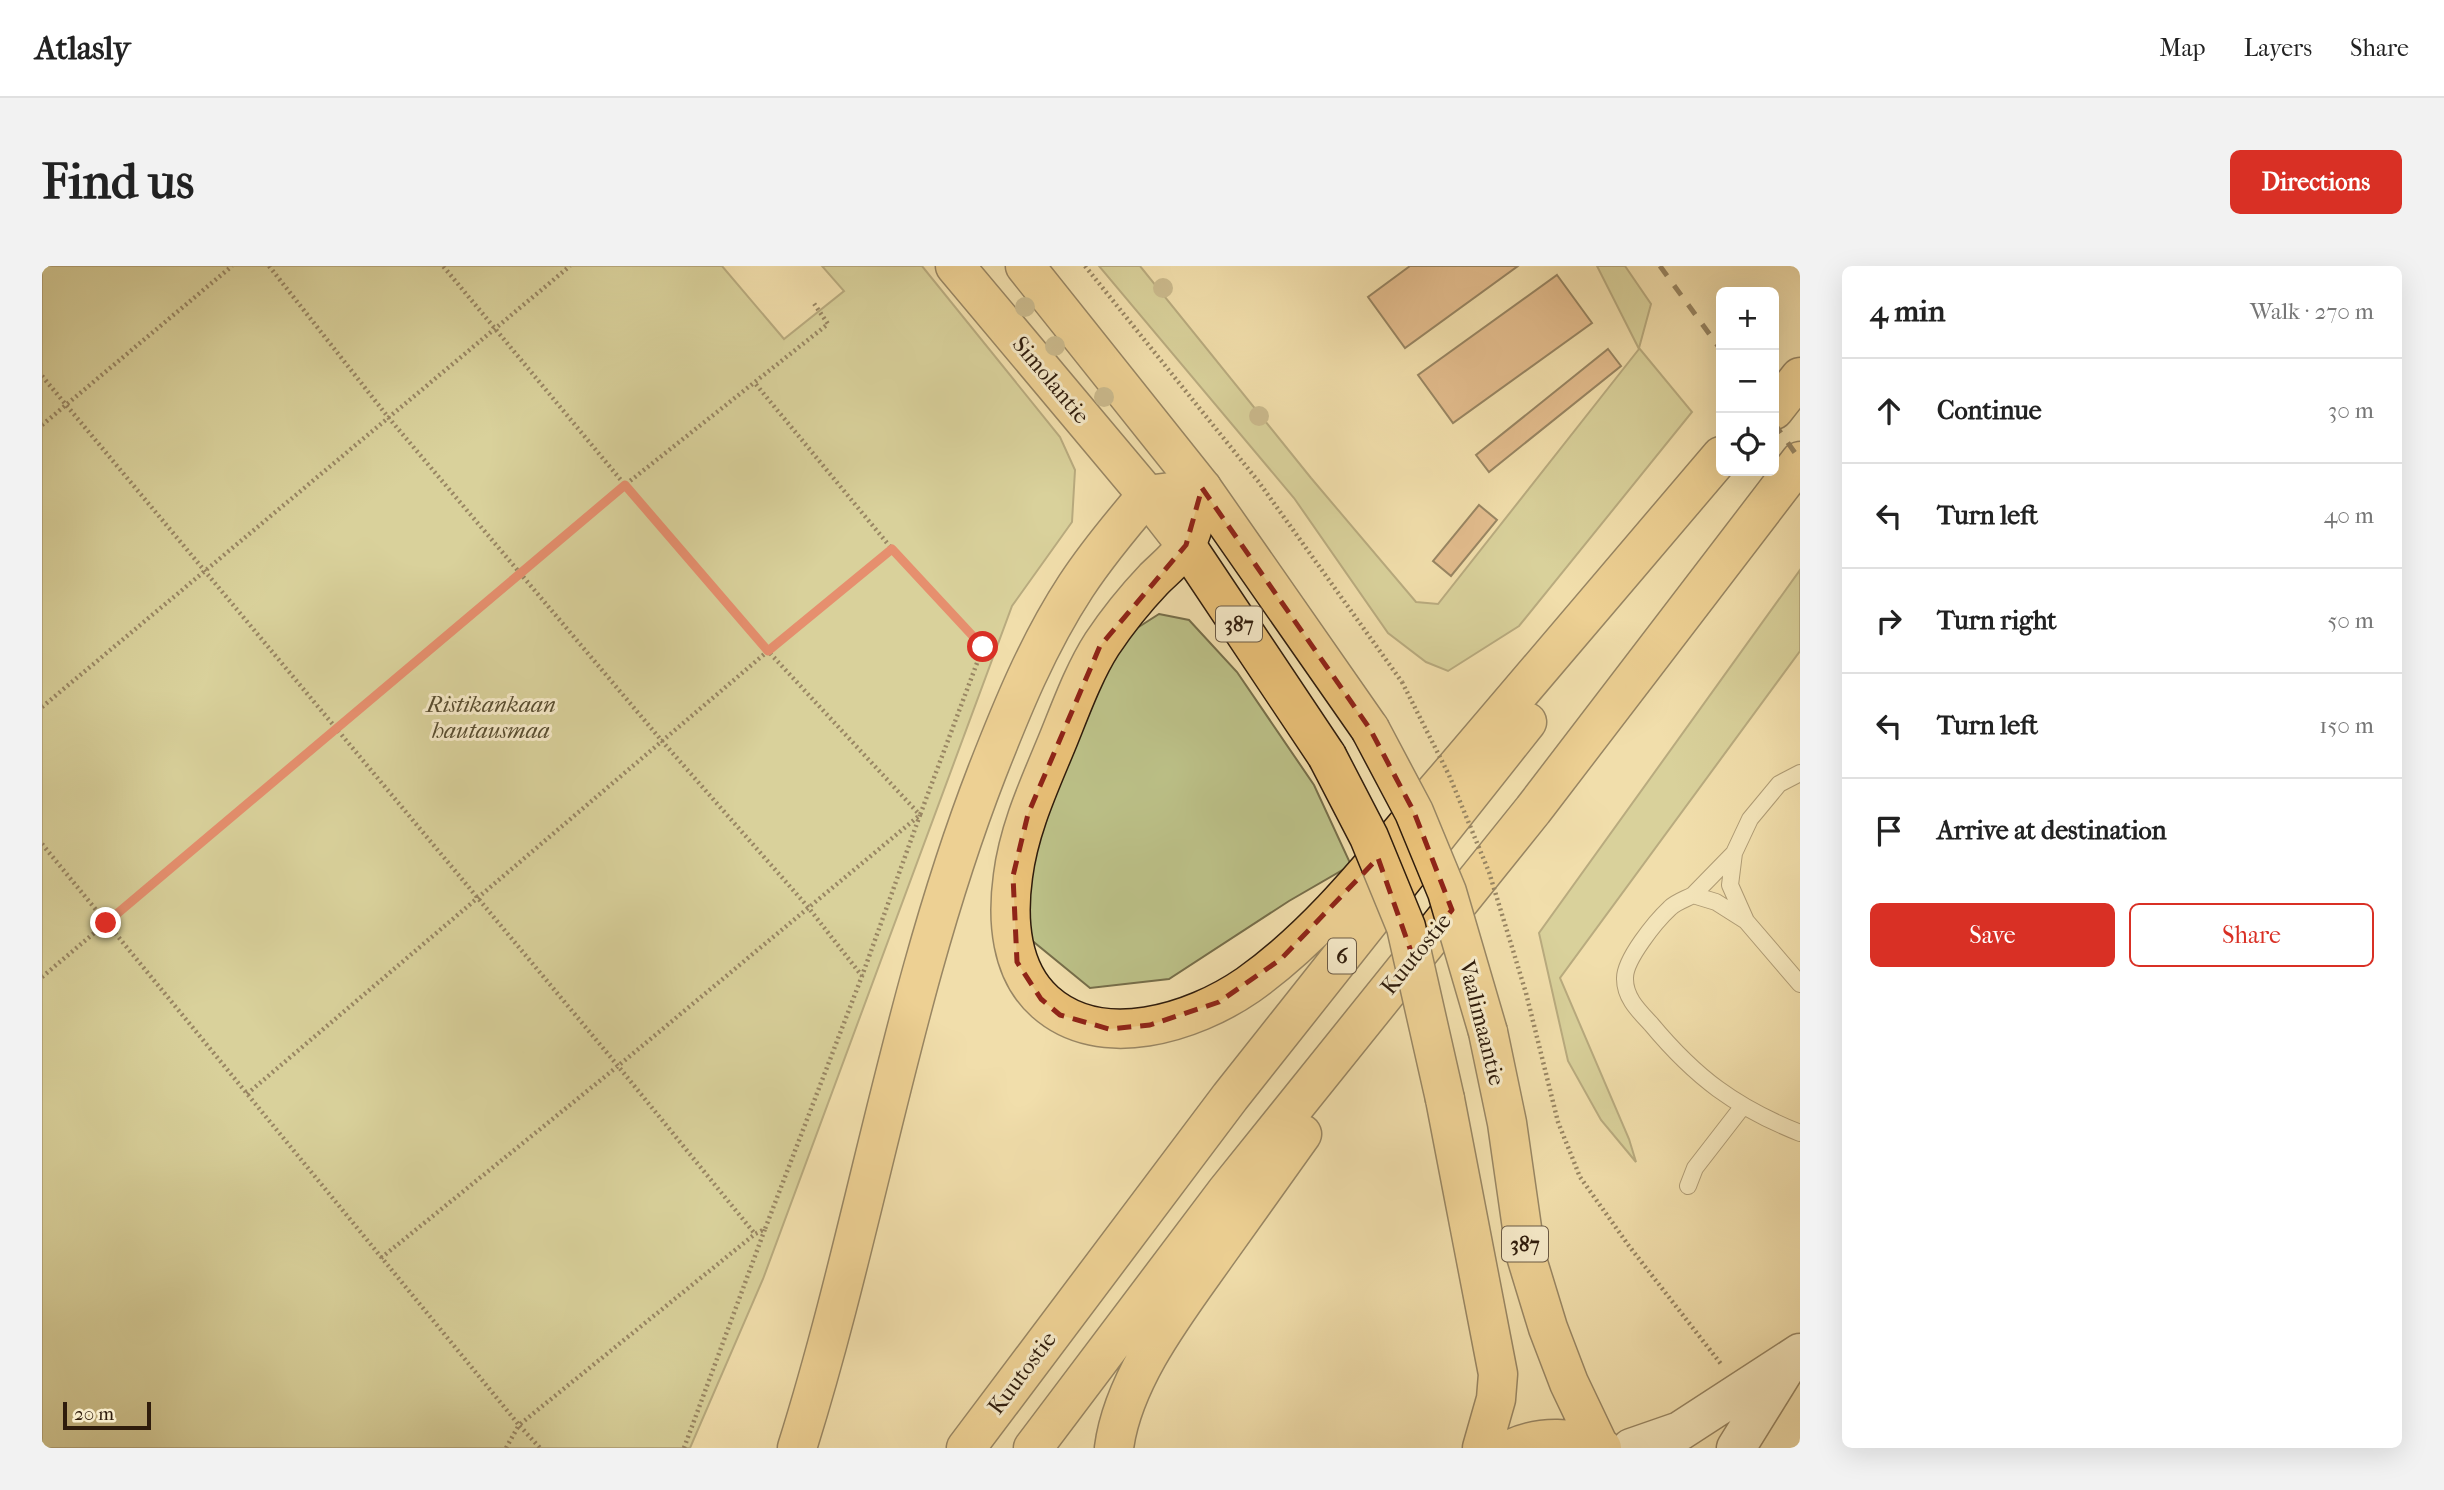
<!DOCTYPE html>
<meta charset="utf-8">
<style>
:root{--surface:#fff;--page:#f2f2f2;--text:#222;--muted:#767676;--line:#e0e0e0;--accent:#d93025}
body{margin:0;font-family:"IM FELL French Canon",serif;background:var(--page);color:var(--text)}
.controls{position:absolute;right:21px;top:21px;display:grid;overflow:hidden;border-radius:10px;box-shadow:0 7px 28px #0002}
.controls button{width:63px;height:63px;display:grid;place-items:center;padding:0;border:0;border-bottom:2px solid var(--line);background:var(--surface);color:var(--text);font:35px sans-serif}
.scale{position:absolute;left:21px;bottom:18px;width:88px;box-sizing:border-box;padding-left:7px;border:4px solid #2f1c0c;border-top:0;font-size:19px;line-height:24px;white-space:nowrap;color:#2f1c0c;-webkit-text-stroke:5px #f6eac9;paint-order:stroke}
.stop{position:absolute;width:21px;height:21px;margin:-16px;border:5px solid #d93025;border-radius:50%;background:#fff}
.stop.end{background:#d93025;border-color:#fff;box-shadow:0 2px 7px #0008}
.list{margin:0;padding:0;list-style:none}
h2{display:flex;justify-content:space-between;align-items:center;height:91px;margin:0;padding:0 28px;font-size:30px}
h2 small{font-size:23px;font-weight:400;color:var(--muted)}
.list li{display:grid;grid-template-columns:46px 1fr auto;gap:21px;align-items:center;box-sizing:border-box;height:105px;padding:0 28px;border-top:2px solid var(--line)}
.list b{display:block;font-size:26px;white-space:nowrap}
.list em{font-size:23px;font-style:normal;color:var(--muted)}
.actions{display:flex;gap:14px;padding:21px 28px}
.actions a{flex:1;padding:16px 0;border:2px solid var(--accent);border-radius:10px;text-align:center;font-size:24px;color:var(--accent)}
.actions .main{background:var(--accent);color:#fff}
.icon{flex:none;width:38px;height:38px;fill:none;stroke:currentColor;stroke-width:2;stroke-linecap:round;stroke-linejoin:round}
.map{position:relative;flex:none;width:1758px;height:1182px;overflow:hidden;border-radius:10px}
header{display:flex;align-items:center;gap:42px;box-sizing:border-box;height:98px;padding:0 35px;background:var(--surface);border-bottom:2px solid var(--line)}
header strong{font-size:33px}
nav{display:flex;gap:38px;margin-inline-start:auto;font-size:24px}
.intro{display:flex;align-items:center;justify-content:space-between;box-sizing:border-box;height:168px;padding:0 42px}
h1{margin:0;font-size:49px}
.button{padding:18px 32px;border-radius:10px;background:var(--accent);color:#fff;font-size:24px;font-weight:700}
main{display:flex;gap:42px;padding:0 42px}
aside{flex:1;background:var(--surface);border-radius:10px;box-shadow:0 7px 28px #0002}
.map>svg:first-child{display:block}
.green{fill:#bcc188;stroke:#766e4a;stroke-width:2}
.building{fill:#d2956b;stroke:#2f1c0c;stroke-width:2}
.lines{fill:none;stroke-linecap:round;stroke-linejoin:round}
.lane-casing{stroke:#604c34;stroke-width:18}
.secondary-casing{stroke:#2f1c0c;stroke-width:41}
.primary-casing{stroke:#2f1c0c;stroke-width:41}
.highway-casing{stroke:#2f1c0c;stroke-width:41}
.path{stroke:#2f1c0c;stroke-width:4.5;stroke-dasharray:2 3.5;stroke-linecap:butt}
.lane{stroke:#f6eac9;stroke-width:16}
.secondary{stroke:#f6eac9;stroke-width:38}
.primary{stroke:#e8bf76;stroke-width:38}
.highway{stroke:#e8bf76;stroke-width:38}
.rail{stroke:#2f1c0c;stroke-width:5;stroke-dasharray:12 12;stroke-linecap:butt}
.primary-bridge-casing{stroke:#2f1c0c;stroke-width:41;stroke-linecap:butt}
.path-bridge{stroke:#2f1c0c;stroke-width:4.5;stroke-dasharray:2 3.5;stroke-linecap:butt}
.primary-bridge{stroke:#e8bf76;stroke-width:38}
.tree{fill:#9d8f68}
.route{stroke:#d93025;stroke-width:9}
.marked{fill:none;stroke:#8f2418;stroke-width:5;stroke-dasharray:14 9;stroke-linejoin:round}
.labels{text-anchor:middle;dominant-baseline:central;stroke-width:6;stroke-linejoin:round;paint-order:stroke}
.shield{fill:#f6eac9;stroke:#6b5a45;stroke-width:2}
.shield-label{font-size:21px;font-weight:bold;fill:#2f1c0c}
.street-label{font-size:23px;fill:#2f1c0c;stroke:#f6eac9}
.park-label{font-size:23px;font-style:italic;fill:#594e31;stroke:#f6eac9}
</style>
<header>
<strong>Atlasly</strong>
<nav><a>Map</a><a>Layers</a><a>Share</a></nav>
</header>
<div class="intro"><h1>Find us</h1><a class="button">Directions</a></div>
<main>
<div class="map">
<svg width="1758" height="1182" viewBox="0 0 1758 1182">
<rect width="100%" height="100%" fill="#f1deac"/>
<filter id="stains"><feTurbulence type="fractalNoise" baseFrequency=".00286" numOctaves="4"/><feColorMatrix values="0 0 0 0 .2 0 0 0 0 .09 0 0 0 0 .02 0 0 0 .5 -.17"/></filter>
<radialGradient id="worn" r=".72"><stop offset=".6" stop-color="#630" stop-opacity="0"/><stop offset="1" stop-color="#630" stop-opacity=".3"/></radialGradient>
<!-- green -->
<path class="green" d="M0,0H680L742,73L802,25L780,0H880L1018,171L1033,204L1030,256L970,340L721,1013L648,1182H0Z
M1057,0H1098L1269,212L1374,336L1396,338L1597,83L1555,0H1583L1609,38L1597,82L1650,146L1477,360L1406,405L1384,396L1346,367L1252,232Z
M1758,304V385L1518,712L1587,873L1594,896L1559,854L1526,795L1497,667Z
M1117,348L1147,354L1195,406L1272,519L1309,599L1247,635L1127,713L1048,722L982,668L997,557L1061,400L1092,364Z"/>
<!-- building -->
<path class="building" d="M1368,0H1476L1363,82L1326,31Z
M1515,9L1550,57L1411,157L1376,109Z
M1566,83L1579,100L1447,206L1434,189Z
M1437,239L1455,254L1409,310L1391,295Z"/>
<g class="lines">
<!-- lane casing -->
<g class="lane-casing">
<path id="lane" d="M1758,507L1737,518L1708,553L1692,587L1688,619L1704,655L1758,718
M1651,629L1692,587
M1704,655L1674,636L1651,629C1644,633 1634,636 1628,642C1614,655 1582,694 1583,713C1583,732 1597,745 1609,758C1654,812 1693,841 1758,867
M1646,920L1653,902L1701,840"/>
</g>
<!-- secondary casing -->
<g class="secondary-casing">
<path id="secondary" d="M1589,1182L1638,1165L1758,1087
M1694,1182L1743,1103"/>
</g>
<!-- primary casing -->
<g class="primary-casing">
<path id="primary" d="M913,0L1105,229L1144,279L1285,490
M983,0L1160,222L1328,463
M1446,766L1465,857L1484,990L1506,1062L1527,1117L1557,1180
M1403,833L1456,1108L1454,1133L1440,1182
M1471,1182C1499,1169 1532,1171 1560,1182"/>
</g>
<!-- highway casing -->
<g class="highway-casing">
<path id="highway" d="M1732,144L1758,111
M755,1182C825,959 860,725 945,506C970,442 996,378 1034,320C1055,288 1080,258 1105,229L1160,222C1156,238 1152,266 1143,280C1136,292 1122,303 1112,313C1093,333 1076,354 1060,378C1042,406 1029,442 1016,474C998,518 977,562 971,610C965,653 968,705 1003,736C1059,786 1151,757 1206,719C1284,664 1343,583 1405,512C1496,404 1588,297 1679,190
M924,1182L1188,831L1485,456
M991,1182L1184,926L1491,544L1758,195
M1072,1182C1081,1113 1134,1045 1173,990C1202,949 1231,909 1260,868"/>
</g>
<!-- path -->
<path class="path" d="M227,0L346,151L620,475L766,641L820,710
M1043,0L1216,215L1360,416
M0,110L576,800L713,968
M0,159L190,0
M0,441L528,0
M0,578L477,1159L713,968L723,963L820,710L878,549L726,385L583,219L786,58L771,36
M0,711L583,219L401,0
M1484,727L1516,856L1538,911L1587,980L1679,1098
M205,828L726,385L850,283L712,116
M339,992L576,800L878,549L941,381L850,283
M464,1182L477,1159L498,1182
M642,1182L723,963"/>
<!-- lane -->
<use href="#lane" class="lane"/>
<!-- secondary -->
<use href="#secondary" class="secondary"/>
<!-- primary -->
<use href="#primary" class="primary"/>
<!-- highway -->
<use href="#highway" class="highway"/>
<!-- rail -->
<path class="rail" d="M1618,0L1679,84
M1732,157L1758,194"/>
<!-- primary-bridge casing -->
<g class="primary-bridge-casing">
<path id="primary-bridge" d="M1328,463L1372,546L1405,626L1446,766
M1285,490L1327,571L1364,661L1403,833"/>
</g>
<!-- path-bridge -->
<path class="path-bridge" d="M1360,416L1407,509L1447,606L1484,727"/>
<!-- primary-bridge -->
<use href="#primary-bridge" class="primary-bridge"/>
</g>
<!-- trees -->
<g class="tree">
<circle cx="1121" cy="22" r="10"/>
<circle cx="983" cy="41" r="10"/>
<circle cx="1013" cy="80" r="10"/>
<circle cx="1062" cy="131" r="10"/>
<circle cx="1217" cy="150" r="10"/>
</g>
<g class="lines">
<!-- route -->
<path class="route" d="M64,657L583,219L726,385L850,283L941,381"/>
</g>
<!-- marked area -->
<path d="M0 0H1758V1182H0ZM1160,222L1328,463L1372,546L1410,644L1371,691L1336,592L1239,693L1177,736L1108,759L1067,763L1018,749L999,733L975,696L971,610L986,548L1058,380L1144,279Z" fill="#f1deac" fill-opacity=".55" fill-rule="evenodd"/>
<path class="marked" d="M1160,222L1328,463L1372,546L1410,644L1371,691L1336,592L1239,693L1177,736L1108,759L1067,763L1018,749L999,733L975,696L971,610L986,548L1058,380L1144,279Z"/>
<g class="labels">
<!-- shield labels -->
<g class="shield">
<rect x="1174" y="340.5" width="46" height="35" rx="5"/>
<rect x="1286" y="672.5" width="28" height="35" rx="5"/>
<rect x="1460" y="960.5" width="46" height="35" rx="5"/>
</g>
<g class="shield-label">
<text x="1197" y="358">387</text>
<text x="1300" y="690">6</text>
<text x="1483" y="978">387</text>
</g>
<!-- street labels -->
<g class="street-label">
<text transform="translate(1009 114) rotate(50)">Simolantie</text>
<text transform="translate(1374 688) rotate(-51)">Kuutostie</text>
<text transform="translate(1440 757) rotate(76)">Vaalimaantie</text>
<text transform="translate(980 1107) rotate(-53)">Kuutostie</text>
</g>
<!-- park labels -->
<g class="park-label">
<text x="449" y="438">Ristikankaan<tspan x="449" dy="26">hautausmaa</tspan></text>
</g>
</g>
<rect width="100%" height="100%" filter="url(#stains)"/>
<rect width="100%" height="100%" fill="url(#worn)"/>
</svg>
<div class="controls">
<button>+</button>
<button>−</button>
<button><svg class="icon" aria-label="locate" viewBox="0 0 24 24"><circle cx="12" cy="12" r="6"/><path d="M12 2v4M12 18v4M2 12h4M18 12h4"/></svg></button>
</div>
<div class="scale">20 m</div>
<div class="stop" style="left:941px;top:381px"></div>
<div class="stop end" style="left:64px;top:657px"></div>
</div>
<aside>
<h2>4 min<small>Walk · 270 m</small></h2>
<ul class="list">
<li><svg class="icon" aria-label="ahead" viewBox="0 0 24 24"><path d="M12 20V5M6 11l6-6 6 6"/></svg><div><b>Continue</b></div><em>30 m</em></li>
<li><svg class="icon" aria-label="left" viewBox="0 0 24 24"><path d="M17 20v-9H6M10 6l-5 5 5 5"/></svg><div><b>Turn left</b></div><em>40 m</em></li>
<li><svg class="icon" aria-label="right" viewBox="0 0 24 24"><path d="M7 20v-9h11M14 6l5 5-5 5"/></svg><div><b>Turn right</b></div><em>50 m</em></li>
<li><svg class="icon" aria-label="left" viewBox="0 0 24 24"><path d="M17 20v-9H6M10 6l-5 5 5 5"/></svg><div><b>Turn left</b></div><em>150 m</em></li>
<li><svg class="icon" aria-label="arrive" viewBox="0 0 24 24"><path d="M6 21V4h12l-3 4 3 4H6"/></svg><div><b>Arrive at destination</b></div></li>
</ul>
<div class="actions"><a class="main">Save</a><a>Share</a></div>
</aside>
</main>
